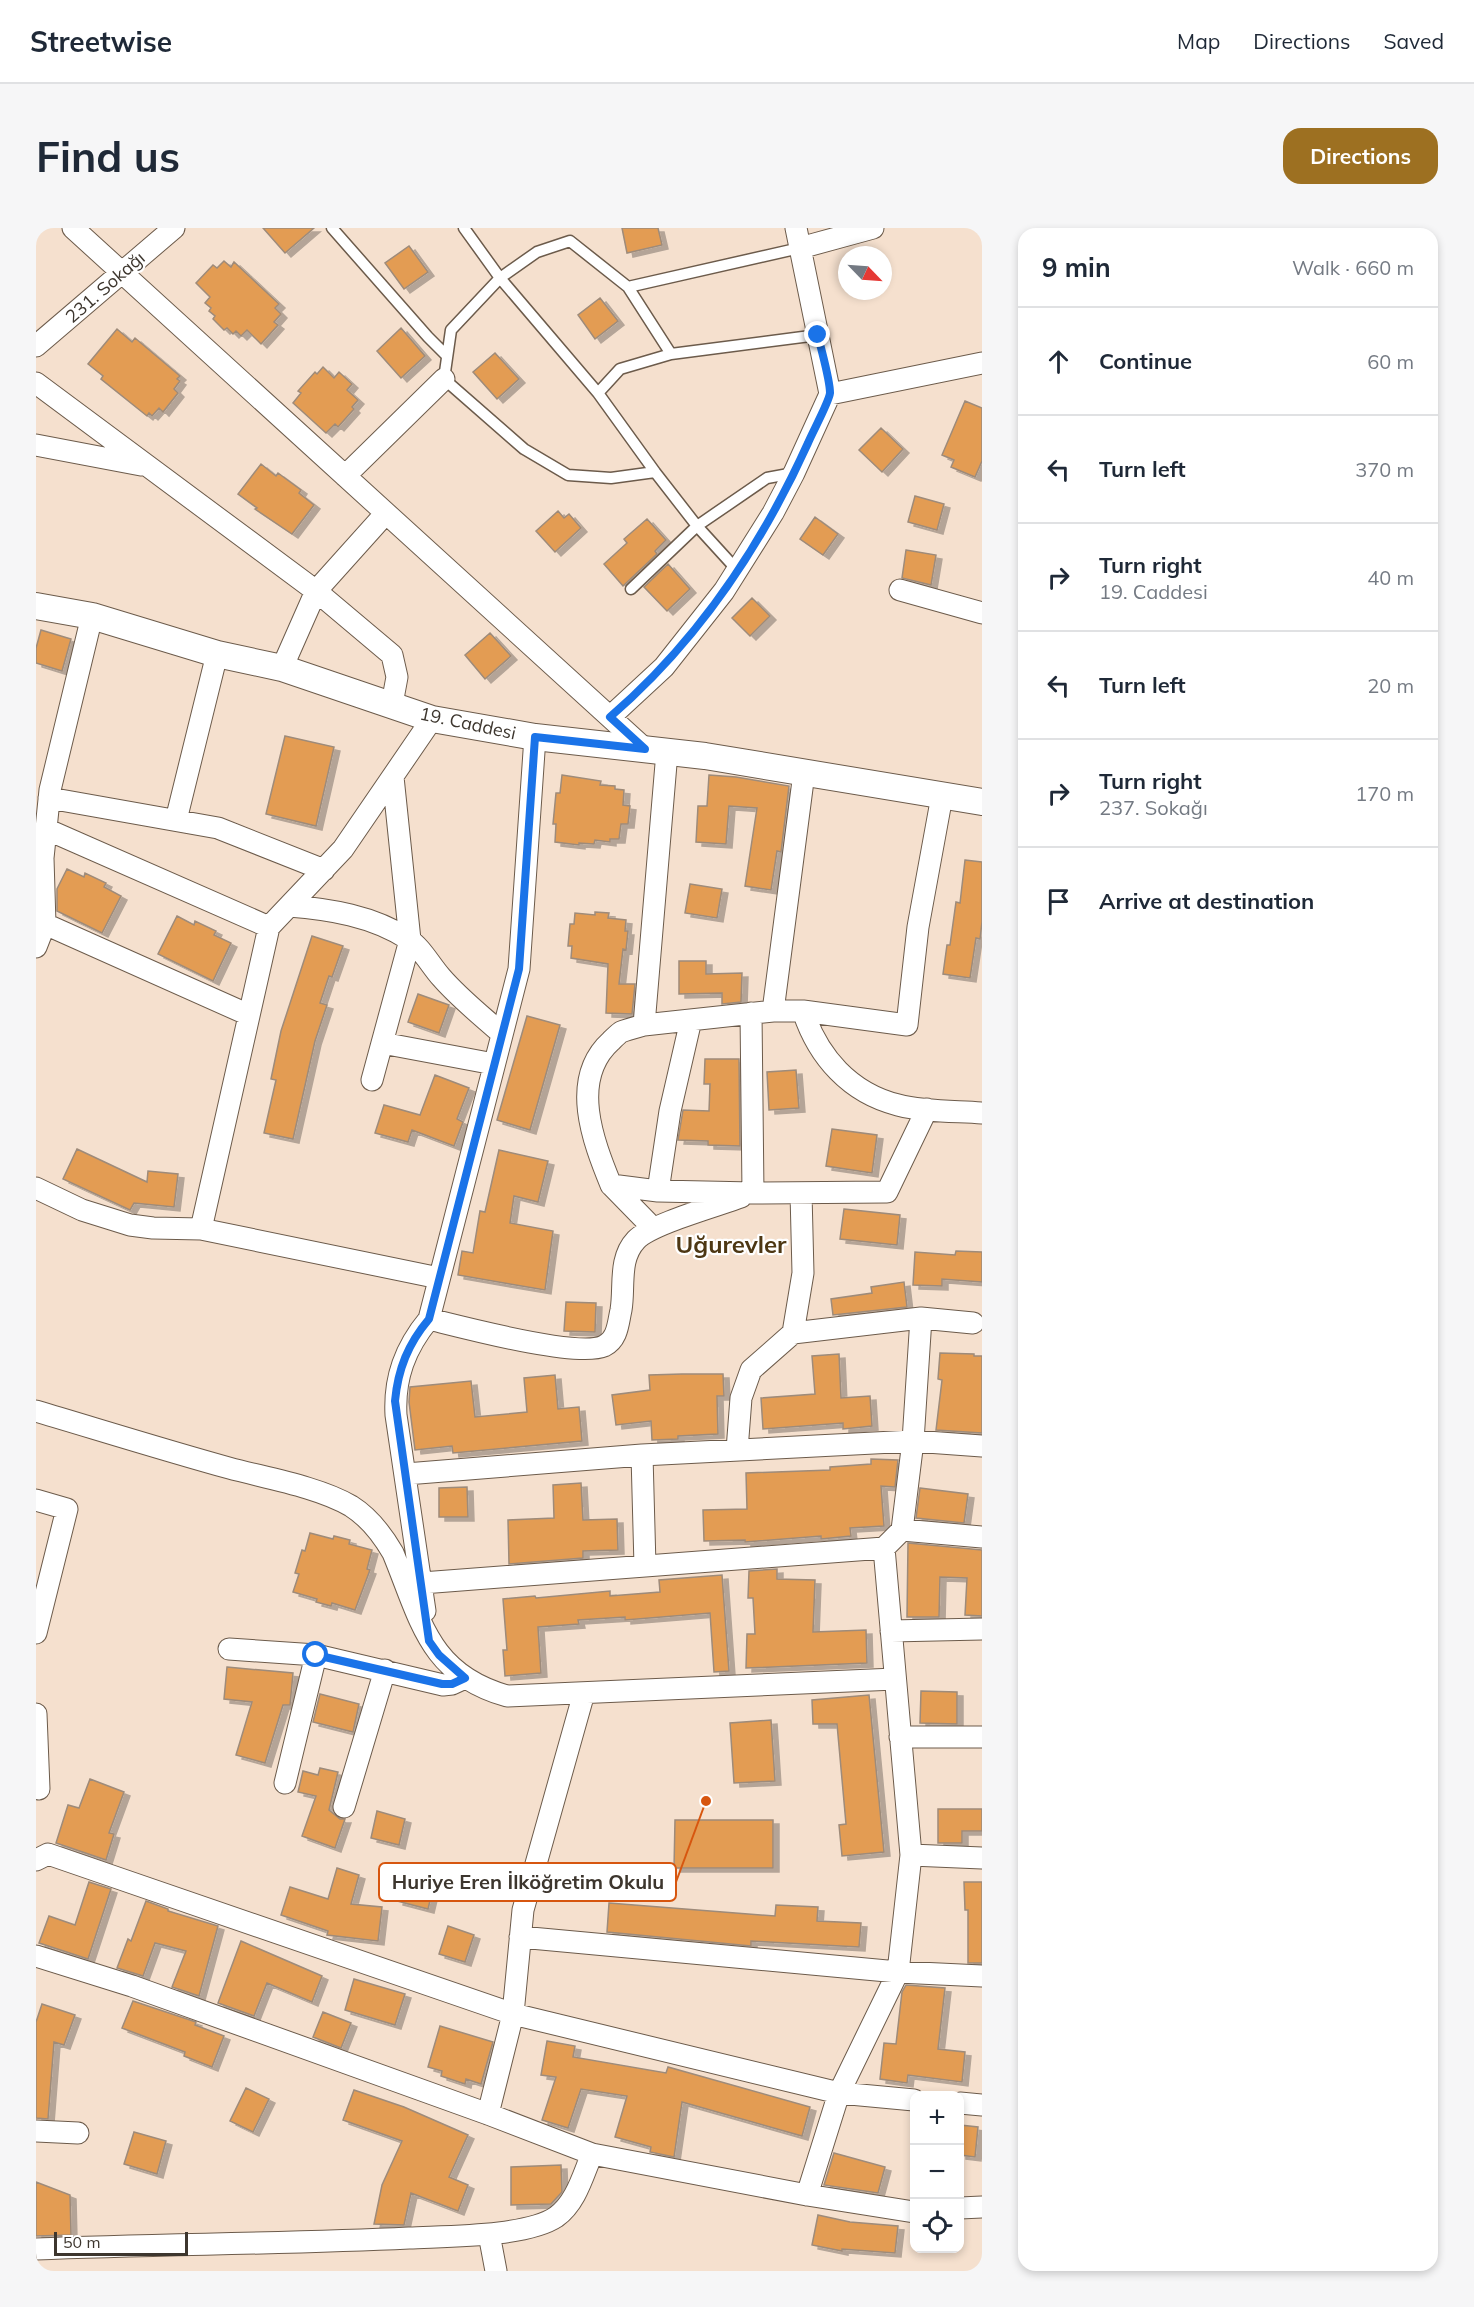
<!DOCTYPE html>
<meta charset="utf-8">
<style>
:root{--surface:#fff;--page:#f6f6f7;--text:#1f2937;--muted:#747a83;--line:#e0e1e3;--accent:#9d7021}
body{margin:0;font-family:Mulish,sans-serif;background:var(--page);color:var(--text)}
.controls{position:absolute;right:18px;bottom:18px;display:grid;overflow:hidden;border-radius:12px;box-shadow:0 3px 9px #0003}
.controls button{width:54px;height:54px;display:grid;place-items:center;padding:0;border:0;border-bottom:2px solid var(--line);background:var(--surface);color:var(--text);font:30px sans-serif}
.compass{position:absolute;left:802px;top:18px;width:54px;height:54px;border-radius:50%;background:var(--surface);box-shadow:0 3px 9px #0003;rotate:115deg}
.scale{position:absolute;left:18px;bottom:15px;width:134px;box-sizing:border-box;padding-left:6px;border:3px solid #3d362e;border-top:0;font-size:16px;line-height:21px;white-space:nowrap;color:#3d362e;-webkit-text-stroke:4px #fff;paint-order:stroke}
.stop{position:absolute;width:18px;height:18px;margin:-14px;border:4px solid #1a73e8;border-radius:50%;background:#fff}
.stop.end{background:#1a73e8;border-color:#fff;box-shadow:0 2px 6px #0008}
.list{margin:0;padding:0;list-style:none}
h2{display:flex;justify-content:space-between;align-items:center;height:78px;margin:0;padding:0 24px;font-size:26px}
h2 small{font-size:20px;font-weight:400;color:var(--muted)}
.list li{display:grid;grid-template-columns:39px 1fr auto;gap:18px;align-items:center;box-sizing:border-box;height:108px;padding:0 24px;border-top:2px solid var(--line)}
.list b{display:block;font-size:22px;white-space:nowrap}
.list p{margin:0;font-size:20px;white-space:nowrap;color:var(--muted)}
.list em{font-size:20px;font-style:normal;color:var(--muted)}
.icon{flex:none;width:33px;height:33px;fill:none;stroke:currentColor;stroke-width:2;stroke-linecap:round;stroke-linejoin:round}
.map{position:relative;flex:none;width:946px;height:2043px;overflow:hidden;border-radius:18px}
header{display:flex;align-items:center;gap:36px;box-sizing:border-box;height:84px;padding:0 30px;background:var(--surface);border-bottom:2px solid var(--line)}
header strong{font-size:28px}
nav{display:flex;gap:33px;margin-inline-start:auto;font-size:21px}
.intro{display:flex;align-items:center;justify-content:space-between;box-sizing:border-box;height:144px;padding:0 36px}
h1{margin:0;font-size:42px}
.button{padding:15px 27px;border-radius:18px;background:var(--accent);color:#fff;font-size:21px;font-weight:700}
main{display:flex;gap:36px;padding:0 36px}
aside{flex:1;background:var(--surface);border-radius:18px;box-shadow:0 3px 9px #0003}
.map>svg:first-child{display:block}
.building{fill:#e39c53;stroke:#9e8b7a;stroke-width:1.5;filter:url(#shadow)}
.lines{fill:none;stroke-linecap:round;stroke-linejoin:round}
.service-casing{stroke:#6c5b4b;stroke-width:13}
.minor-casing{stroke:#6c5b4b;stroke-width:23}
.tertiary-casing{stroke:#6c5b4b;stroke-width:28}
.service{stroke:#fff;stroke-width:10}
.minor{stroke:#fff;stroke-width:21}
.tertiary{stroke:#fff;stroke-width:26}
.route{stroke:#1a73e8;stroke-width:8}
.labels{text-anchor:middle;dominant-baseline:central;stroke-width:4.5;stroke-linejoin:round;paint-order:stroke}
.street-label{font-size:18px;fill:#3d362e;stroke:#fff}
.district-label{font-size:24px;font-weight:bold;fill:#4d3713;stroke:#fff}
.leader{fill:none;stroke:#d7560f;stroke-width:2}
.callout-dot{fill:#d7560f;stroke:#fff;stroke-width:2}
.callout{fill:#fff;stroke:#d7560f;stroke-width:2}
.callout-label{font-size:20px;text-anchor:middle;font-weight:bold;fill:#3d362e}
</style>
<header>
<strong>Streetwise</strong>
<nav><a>Map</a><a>Directions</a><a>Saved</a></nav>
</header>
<div class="intro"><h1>Find us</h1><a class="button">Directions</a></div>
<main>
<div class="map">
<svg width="946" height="2043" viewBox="0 0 946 2043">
<defs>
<filter id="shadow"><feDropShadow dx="6" dy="4" stdDeviation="0" flood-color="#0004"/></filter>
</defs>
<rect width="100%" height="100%" fill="#f5e0ce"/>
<!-- building -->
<path class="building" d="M227,0H278L249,25Z
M586,0H622L626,17L591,25Z
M373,18L392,44L368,61L349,35Z
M188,33L195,39L198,34L243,76L239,80L245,86L238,94L242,97L225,116L211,102L205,108L200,103L197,106L191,100L188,102L177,91L179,88L173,83L175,80L169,75L174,69L160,55L177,37L181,40Z
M564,70L582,93L559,111L542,87Z
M365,100L389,128L365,150L341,123Z
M81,101L96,114L99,110L144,148L141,151L144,153L138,161L142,165L127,184L123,180L116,188L113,185L111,188L65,151L67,148L52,136Z
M459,125L483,151L461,171L437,144Z
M287,139L298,150L303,144L316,156L311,162L322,172L316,179L318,181L302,199L299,196L290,205L257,175L265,165L262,163L279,144L281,146Z
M929,173L946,180V233L939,249L915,239L918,232L906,227Z
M845,200L867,221L846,244L823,222Z
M225,236L240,248L242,245L265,262L263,265L278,277L256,306L219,281L221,280L202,266Z
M879,268L908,276L901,302L872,294Z
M522,283L528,290L533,286L545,300L519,324L500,303Z
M779,289L802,306L787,327L764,311Z
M611,291L630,312L619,323L621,326L587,358L568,336L591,315L588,311Z
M870,322L900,327L895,357L866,350Z
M632,336L654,361L631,383L608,359Z
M716,370L734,388L714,408L696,390Z
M5,402L35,411L26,443L0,435V420Z
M454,405L475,428L449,451L429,427Z
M249,508L298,519L280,598L230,586Z
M526,547L565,553L564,557L579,558V561L588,562L587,577L594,578L592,596H585L583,611H574V614L559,612L558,616L543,615V617L519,614L520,596H517L520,565H524Z
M673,547L700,549L753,558L745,624L741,623L735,662L709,658L721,580L693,578L690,616L660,614L662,578H671Z
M929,632L946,634V694L944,711L940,710L934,750L907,746L911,717H914L920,674L924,675Z
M31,641L48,649L49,645L70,655L68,659L85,668L66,705L21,683V661Z
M654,656L686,661L681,690L649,685Z
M559,684L573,685L572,690L590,692L589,703H592L590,722L587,721L583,756H599L596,786L570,785L572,736L535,730L536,718H532L534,696H538L539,685L559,687Z
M141,688L158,697L159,693L180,703L178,707L195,715L177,753L122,726Z
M276,708L307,718L296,749L293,748L284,775L291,777L279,813L257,911L228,905L240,852L235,851L245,803Z
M643,733H670V746L706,745L705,774L686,776V765L643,766Z
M382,766L413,777L403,805L372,794Z
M491,788L524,797L494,902L461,892Z
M669,831H703L704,918L672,917V913L642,912L647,882L673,883L674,856H668Z
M760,842L763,880L733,882L731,844Z
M399,847L433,860L421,891L427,894L418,918L376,902L372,914L339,905L348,877L384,887Z
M796,901L841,907L836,945L790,938Z
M41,921L111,954L112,943L142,946L138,979L98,975L94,982L27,951Z
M463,922L512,933L502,974L478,968L474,995L517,1003L509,1062L422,1047L426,1023L437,1025L444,983L449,984Z
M808,981L864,987L861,1017L804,1011Z
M920,1023L946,1024V1054L906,1051V1058L877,1057L879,1024L919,1027Z
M868,1054L871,1079L797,1087L795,1071L836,1065L835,1059Z
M530,1074L560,1075L559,1104L528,1103Z
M904,1125L938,1126V1128H946V1205L900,1202L906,1152L902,1151Z
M803,1126L805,1170L834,1168L836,1198L807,1201V1195L727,1201L725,1170L779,1166L776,1128Z
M646,1146H687L688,1168H681L682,1206L642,1208V1211L616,1212L615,1193L580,1197L576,1167L614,1162L613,1147Z
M519,1147L522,1181L543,1179L546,1213L417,1225L416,1218L379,1222L373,1174L374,1159L435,1153L439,1189L491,1184L488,1150Z
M835,1231L862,1232L859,1259L845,1258L848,1298L814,1300L815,1308L785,1311V1308L709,1314V1312L668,1313L667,1282L711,1281L710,1245L794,1242V1239L835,1236Z
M545,1255L547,1292L581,1291L582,1322L547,1323V1330L473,1336L472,1292L518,1290L517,1257Z
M431,1259L432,1289H403V1260Z
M884,1260L932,1266L928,1295L880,1290Z
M274,1305L297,1311L298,1308L314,1312L313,1316L336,1322L331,1341L334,1342L319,1382L296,1375L295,1378L280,1374L281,1371L257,1364L263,1346L259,1345L266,1322L269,1323Z
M872,1315L946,1322V1388L929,1387L931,1350L904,1349L903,1389H871Z
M741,1341V1351L779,1352L777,1404L830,1402L831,1435L710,1440L711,1406H719L717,1370H712L713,1343Z
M686,1347L693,1443L678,1444L674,1385L589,1392V1389L542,1392L543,1396L502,1399L505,1445L469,1448L467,1422H471L467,1371L499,1368L500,1370L574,1363V1368L624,1364L623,1352Z
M191,1439L257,1445L254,1477H247L229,1535L200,1527L216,1474L188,1471Z
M885,1463L921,1464V1496L884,1495Z
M284,1466L323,1476L317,1504L277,1494Z
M833,1467L848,1624L806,1628L803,1597L810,1596L801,1496H777L776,1472Z
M735,1492L739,1553L698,1555L694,1495Z
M284,1540L302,1544L293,1582L304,1591H309L299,1620L266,1608L280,1568L262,1564L267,1543L282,1547Z
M54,1551L88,1564L73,1605L78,1606L70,1632L20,1615L32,1577L43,1580Z
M902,1581H946V1603H926V1615H902Z
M341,1583L369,1591L363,1617L335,1610Z
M639,1592H737V1640H638Z
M301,1640L323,1647L315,1676L346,1679L342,1713L291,1707L292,1703L245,1687L254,1659L292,1671Z
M368,1645L399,1652L392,1681L361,1673Z
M53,1654L75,1661L52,1731L3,1715L13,1688L39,1697Z
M928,1654H946V1735H932V1682H929Z
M110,1673L132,1681V1683L182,1698L163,1768L136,1759L150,1723L119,1715L107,1748L81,1740L92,1711L95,1713Z
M573,1675L739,1688L740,1677L782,1679L781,1693L825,1695L823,1719L715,1713V1718L571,1704Z
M412,1698L438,1707L429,1734L403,1726Z
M205,1713L286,1748L276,1774L231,1755L218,1788L182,1775Z
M318,1751L369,1766L359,1797L309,1782Z
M870,1757L909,1760L902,1821L929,1824L926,1854L872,1847L871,1855L844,1851L848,1815L860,1816L866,1764Z
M97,1773L160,1794L159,1797L188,1808L176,1839L148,1828L149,1824L86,1800Z
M6,1776L39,1787L28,1817L18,1814L12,1891L0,1890V1794Z
M287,1784L315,1795L305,1820L277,1809Z
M404,1798L457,1814L445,1856L430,1851L429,1856L405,1848L406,1843L392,1839Z
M511,1813L539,1818L537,1829L630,1845L632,1839L774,1879L766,1908L646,1874L638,1929L614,1924L615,1919L579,1909L591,1868L545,1861L532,1900L506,1892L520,1849L505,1847Z
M210,1860L233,1871L217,1904L194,1893Z
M318,1862L368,1879L432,1907L413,1949L432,1957L422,1983L375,1965L368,1997L338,1996L346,1957L366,1913L307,1892Z
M924,1897L942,1899L939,1929L924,1927Z
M98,1904L130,1913L121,1946L88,1936Z
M798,1925L849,1939L842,1965L788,1957Z
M525,1937L526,1964L515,1976L475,1977V1939Z
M0,1954L34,1967L35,2007L0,2008Z
M782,1987L814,1994L862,1998L859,2025L806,2021V2023L776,2017Z"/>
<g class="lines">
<!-- service casing -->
<g class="service-casing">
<path id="service" d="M296,0L392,109L411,128
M428,0L464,50L562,165L619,244L661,298L702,343
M592,59L764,20
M562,165L584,141L635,126L782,107
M619,244L575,250L532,247L488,221L408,151L415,102L464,50L501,24L534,13L592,59L635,126
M595,361L661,298L731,250L758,245"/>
</g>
<!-- minor casing -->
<g class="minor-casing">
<path id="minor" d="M37,0L609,521
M764,20L837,0
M0,118L138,0
M0,155L280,363L356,427L361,449L356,476
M794,166L946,135
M0,217L105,237
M309,248L408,151
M864,362L946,385
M246,440L280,363L350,285
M574,489L628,439L688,363L737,285L758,245L794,166L760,0
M631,524L608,797L737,783H767L871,797L882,699L906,568
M13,570L182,600L288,642
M140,592L181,426
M10,601L233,699
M7,630L9,696L213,787
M0,632L7,630L14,562L56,388
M253,678C293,681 337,688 372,711C385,719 395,738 405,749C423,770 446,788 466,806
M0,719L9,696
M737,783L768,545
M767,783C782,829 814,865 862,877C889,884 919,883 946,885
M715,785L717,965
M655,792L634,883L622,963L717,965L851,964L891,881
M608,797C601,799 592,801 585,804C582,806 578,810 575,813C533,851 557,913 575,957L622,963
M346,815L458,836
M336,852L374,712L357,549
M575,957L617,1000
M0,960L46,982L94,997L117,1000L165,1001L403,1050
M165,1001L233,699L307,621L396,491
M393,1091C426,1099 541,1130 568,1118C582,1111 582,1095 585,1082C589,1059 582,1031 600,1012C615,996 681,978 705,969
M757,1105L885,1090L937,1095
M0,1183C64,1202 128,1222 193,1240C230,1250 283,1259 315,1278C334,1290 346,1306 357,1325C385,1393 393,1446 471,1468L859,1451
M701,1222L705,1170L715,1142L757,1105L767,1045L765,965
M606,1227L609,1338
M370,1246L606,1227L877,1213L946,1218
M0,1272L31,1281L0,1405
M866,1302L946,1309
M386,1355L848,1320L866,1302L877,1213L885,1090
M389,1383L360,1187C358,1150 369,1120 393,1091L483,741L499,509
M855,1403L946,1401
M193,1421L280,1427L407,1457L416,1456L429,1450
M0,1486L3,1561
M864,1509H946
M249,1555L280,1427
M308,1579L349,1442
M875,1627L946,1630
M0,1632L12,1626L477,1786L803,1865L878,1872
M484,1709L862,1744L946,1748
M0,1728L96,1758L452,1886L556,1926
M924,1875L946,1877
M452,1886L477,1786L487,1682L548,1465
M0,1903L42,1905
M771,1967L803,1865L862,1744L875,1627L848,1320
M924,1980L946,1979
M453,2006L460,2043
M0,2021C124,2016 249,2016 373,2010C410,2008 490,2009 520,1989C540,1975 547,1947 556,1926L771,1967L878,1984"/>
</g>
<!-- tertiary casing -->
<g class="tertiary-casing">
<path id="tertiary" d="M0,378L56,388L181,426L246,440L396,491L499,509L669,528L946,574"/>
</g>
<!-- service -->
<use href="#service" class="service"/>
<!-- minor -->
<use href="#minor" class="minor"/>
<!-- tertiary -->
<use href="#tertiary" class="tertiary"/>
</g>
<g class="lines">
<!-- route -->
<path class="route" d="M280,1427L406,1456H416L429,1450L403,1427L393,1413L359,1173C362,1141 372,1116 393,1091L483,741L499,509L609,521L574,489C661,414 725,319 772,215C776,205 793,174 794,165C794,151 785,122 782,107"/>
</g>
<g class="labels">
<!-- street labels -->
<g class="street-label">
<text transform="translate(69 59) rotate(-41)">231. Sokağı</text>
<text transform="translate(432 495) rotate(12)">19. Caddesi</text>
</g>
<!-- district labels -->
<g class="district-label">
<text x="695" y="1016">Uğurevler</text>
</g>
</g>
<!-- callouts -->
<path class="leader" d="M670 1573L640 1654"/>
<circle class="callout-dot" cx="670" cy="1573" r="6"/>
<rect class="callout" x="343" y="1635" width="297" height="38" rx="6"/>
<g class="callout-label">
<text x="492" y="1661">Huriye Eren İlköğretim Okulu</text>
</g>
</svg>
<div class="controls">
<button>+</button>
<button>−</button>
<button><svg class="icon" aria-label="locate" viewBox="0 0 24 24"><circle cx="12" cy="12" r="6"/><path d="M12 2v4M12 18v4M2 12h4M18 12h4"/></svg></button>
</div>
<svg class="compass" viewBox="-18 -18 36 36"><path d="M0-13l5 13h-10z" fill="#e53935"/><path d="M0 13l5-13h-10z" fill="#747a83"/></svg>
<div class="scale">50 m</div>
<div class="stop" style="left:280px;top:1427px"></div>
<div class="stop end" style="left:782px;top:107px"></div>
</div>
<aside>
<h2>9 min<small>Walk · 660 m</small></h2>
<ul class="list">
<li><svg class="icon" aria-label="ahead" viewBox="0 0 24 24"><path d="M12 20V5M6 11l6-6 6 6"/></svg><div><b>Continue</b></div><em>60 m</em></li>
<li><svg class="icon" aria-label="left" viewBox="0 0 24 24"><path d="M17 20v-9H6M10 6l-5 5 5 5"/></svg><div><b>Turn left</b></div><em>370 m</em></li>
<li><svg class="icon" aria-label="right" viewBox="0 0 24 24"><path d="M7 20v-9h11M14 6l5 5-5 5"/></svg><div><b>Turn right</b><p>19. Caddesi</p></div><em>40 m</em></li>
<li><svg class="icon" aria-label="left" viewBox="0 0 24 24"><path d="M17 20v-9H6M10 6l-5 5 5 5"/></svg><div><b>Turn left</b></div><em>20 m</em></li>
<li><svg class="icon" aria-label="right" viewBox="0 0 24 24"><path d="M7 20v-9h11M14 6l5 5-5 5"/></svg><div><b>Turn right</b><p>237. Sokağı</p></div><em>170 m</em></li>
<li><svg class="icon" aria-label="arrive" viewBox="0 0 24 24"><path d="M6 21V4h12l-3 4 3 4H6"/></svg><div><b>Arrive at destination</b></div></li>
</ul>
</aside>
</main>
